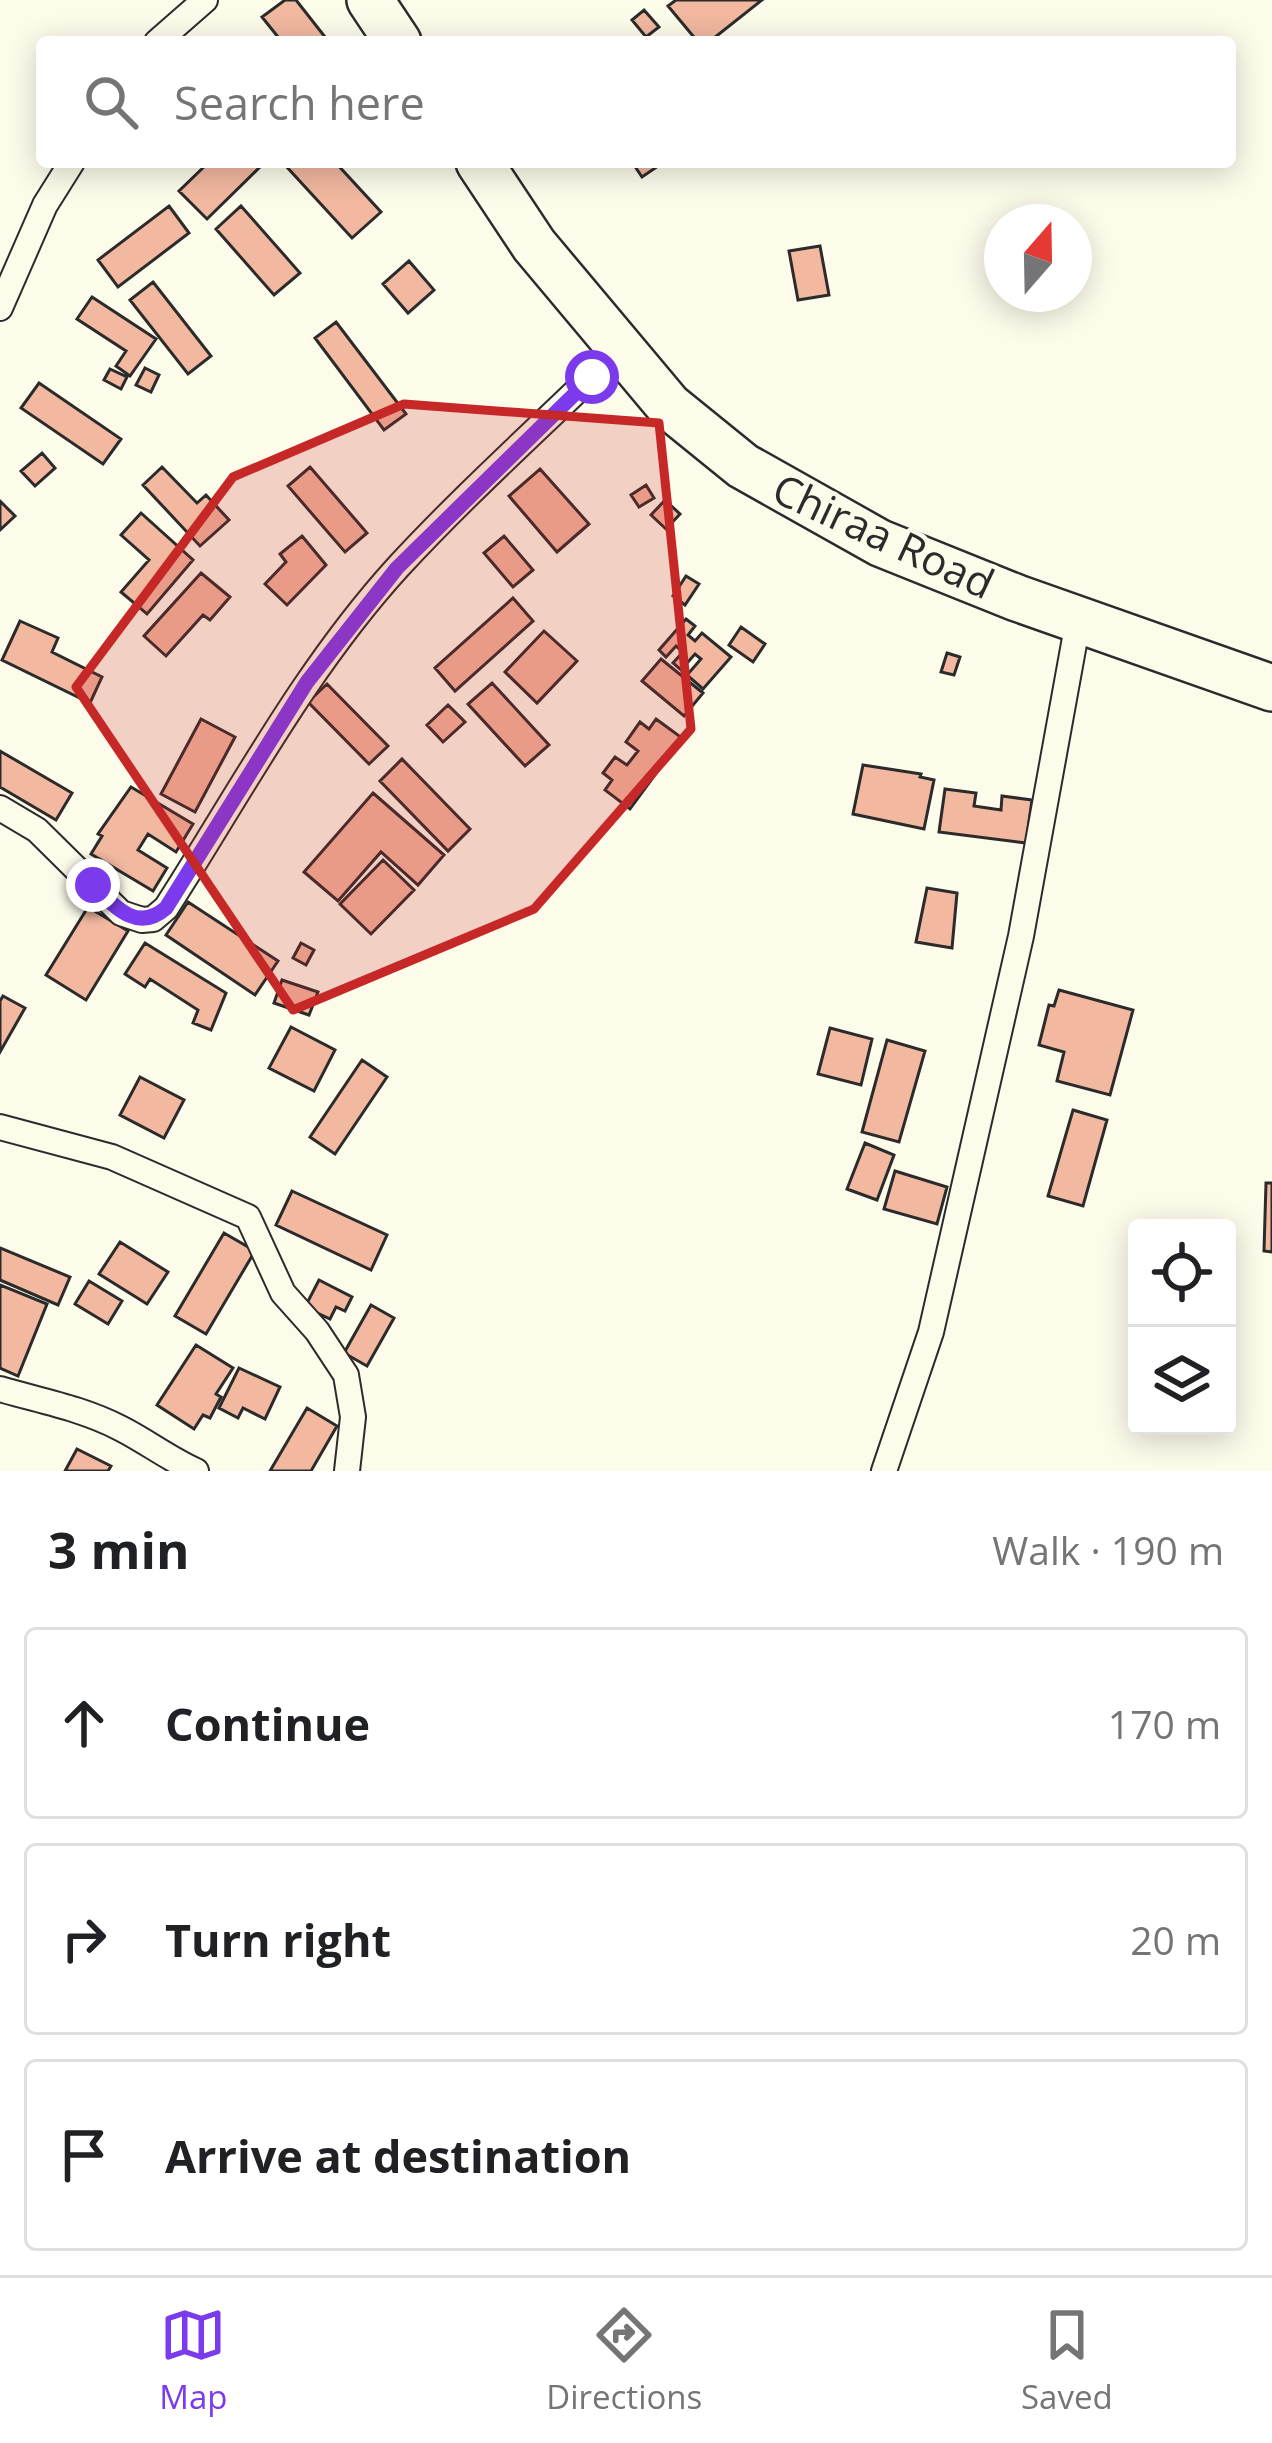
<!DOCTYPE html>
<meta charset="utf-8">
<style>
:root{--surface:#fff;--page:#f6f6f6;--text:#202124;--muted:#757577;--line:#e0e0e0;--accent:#7c3aed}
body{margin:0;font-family:"Open Sans",sans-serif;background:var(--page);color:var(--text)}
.controls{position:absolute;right:36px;bottom:36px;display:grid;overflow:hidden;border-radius:12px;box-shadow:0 6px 30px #0003}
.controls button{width:108px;height:108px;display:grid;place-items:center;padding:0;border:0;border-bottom:3px solid var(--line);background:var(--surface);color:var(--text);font:60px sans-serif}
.compass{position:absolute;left:984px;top:204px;width:108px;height:108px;border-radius:50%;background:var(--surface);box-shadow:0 6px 30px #0003;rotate:20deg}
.stop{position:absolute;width:36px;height:36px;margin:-27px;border:9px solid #7c3aed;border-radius:50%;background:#fff}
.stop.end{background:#7c3aed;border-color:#fff;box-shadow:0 3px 12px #0008}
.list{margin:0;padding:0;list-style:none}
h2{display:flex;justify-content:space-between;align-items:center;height:156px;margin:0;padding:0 48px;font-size:51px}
h2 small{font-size:39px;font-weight:400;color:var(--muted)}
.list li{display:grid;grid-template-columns:78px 1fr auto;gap:36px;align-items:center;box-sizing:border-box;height:192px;margin:0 24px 24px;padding:0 24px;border:3px solid var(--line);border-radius:12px}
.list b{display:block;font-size:45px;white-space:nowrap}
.list em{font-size:39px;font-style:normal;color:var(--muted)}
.icon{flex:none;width:66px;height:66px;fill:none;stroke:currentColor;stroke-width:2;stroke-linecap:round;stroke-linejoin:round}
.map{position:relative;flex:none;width:1272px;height:1471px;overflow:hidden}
.search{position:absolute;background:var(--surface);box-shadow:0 6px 30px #0003;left:36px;right:36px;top:36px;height:132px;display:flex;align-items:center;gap:30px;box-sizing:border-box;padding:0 42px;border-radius:12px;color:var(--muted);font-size:45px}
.sheet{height:804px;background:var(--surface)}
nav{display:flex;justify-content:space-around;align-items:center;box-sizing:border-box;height:168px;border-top:3px solid var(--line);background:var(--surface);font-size:33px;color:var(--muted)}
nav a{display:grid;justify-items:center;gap:6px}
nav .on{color:var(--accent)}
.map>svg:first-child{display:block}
.building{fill:#f2b8a0;stroke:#2b2b2b;stroke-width:3}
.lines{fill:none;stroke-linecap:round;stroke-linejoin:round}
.street-casing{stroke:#2b2b2b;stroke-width:28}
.highway-casing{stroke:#2b2b2b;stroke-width:50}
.street{stroke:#fdfbea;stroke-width:24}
.highway{stroke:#fdfbea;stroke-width:45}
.route{stroke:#7c3aed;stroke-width:15}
.marked{fill:#c62828;fill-opacity:0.2;stroke:#c62828;stroke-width:9;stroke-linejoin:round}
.labels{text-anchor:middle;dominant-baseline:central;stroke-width:9;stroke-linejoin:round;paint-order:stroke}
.street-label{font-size:42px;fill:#2b2b2b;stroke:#fdfbea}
</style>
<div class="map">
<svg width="1272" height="1471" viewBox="0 0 1272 1471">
<rect width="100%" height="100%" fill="#fdfbea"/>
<!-- building -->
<path class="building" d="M285,0H296L329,42H282L262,17Z
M676,0H762L709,42H698L668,6Z
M644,10L659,27L646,37L632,20Z
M209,162H265L207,219L179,191Z
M288,162H335L381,212L352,238L285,165Z
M632,162H664L642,177Z
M169,206L189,233L118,287L98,260Z
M241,206L300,273L274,295L216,229Z
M820,246L829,295L798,300L789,251Z
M409,261L434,290L408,313L383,284Z
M153,282L211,356L188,374L130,300Z
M92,297L156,339L130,376L116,366L126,351L77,319Z
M336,322L406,414L384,430L315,338Z
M145,368L159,375L151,392L136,385Z
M110,369L127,377L121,389L104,380Z
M39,383L121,439L103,464L21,408Z
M42,453L55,468L35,486L21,471Z
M162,467L197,503L206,495L229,520L200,546L143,485Z
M310,467L367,533L345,552L288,486Z
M540,469L589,524L557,552L509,496Z
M646,485L654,498L639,507L631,495Z
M665,500L680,514L666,529L651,515Z
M0,501L15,516L0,530Z
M141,513L193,560L147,614L121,592L149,560L121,535Z
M302,536L326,565L287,605L265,584L286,562L280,554Z
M504,536L533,570L513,587L484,553Z
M201,573L230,597L210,620L203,615L166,656L144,636Z
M686,576L699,584L685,605L673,596Z
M513,598L533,621L455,691L435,668Z
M686,619L695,626L688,635L695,641L702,633L731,657L703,689L687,675L701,659L695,654L681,670L673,663L683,652L676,646L666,657L659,650Z
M20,621L58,638L52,652L102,677L90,703L2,660Z
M741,627L765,644L753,662L729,645Z
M544,631L577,661L537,703L505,672Z
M947,653L960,657L954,675L941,672Z
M661,659L703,693L684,716L642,681Z
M492,683L549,745L525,766L468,704Z
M327,684L388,746L369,764L308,702Z
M448,705L465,722L443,742L427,725Z
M201,719L235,737L195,812L161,794Z
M656,719L682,738L630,809L605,790L612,780L603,773L615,757L627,765L638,751L626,742L640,722L649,729Z
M0,751L72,793L56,820L0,787Z
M402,759L470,829L448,851L380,781Z
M863,765L921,774L920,777L934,780L924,829L853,814Z
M131,787L193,824L176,852L148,834L138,850L167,868L153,891L91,854L102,836L98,834Z
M945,789L976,793L974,806L1001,810L1002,796L1032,800L1026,843L939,832Z
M373,793L444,855L418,885L381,852L338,901L304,872Z
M383,860L414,890L371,934L340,904Z
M927,888L957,893L952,948L916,942Z
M188,902L278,961L255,995L166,935Z
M88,907L128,931L86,1000L46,975Z
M145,943L226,993L211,1030L193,1023L198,1010L150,979L145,987L125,974Z
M301,943L314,950L306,965L293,958Z
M282,980L318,992L309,1015L274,1003Z
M1059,990L1133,1010L1110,1095L1057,1081L1064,1052L1039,1045L1049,1005L1054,1006Z
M3,996L25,1008L0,1052V1001Z
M291,1027L335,1050L314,1091L269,1068Z
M830,1028L872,1039L861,1085L818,1074Z
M887,1040L925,1051L899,1142L862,1132Z
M362,1060L387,1077L335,1154L310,1137Z
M140,1077L184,1100L164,1138L120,1115Z
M1073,1110L1107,1120L1083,1206L1048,1196Z
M865,1143L894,1155L877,1200L847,1189Z
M895,1171L947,1187L937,1224L884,1209Z
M1266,1183H1272V1252L1264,1251Z
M292,1191L387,1235L371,1270L276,1225Z
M224,1233L255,1251L206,1334L175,1316Z
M120,1242L168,1272L147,1304L99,1274Z
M0,1248L70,1277L58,1305L0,1280Z
M319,1280L352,1297L345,1311L336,1307L330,1319L305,1307Z
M89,1281L122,1301L108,1324L75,1304Z
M0,1285L47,1304L18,1376L0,1368Z
M371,1305L394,1318L367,1366L344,1353Z
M196,1345L233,1368L216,1394L221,1397L210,1418L203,1415L194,1429L157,1405Z
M239,1368L280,1387L265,1419L243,1408L238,1418L219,1408Z
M307,1408L337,1426L311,1471H270Z
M77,1449L111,1466L108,1471H65Z"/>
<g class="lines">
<!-- street casing -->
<g class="street-casing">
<path id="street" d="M157,42L205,0
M0,308L45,205L72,162
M0,808L37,830L121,913L142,920L153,919L166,908C240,793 305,669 398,567C468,491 547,421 621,348
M0,1127L112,1157L248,1217L283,1293L317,1331L346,1375L353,1417L347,1471
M0,1389C41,1401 81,1408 120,1428C146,1441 169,1459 196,1471
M884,1471L931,1332L1021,936L1079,616"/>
</g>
<!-- highway casing -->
<g class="highway-casing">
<path id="highway" d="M370,0L398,42
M479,162L534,245L669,406L743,466L880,543L1017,598L1272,688"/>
</g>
<!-- street -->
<use href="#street" class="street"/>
<!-- highway -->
<use href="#highway" class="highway"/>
</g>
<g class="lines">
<!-- route -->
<path class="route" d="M93,885C115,907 137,933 166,908L307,682L397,568L592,377"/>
</g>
<!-- marked area -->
<path class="marked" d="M404,404L659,423L691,729L534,909L293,1010L76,687L233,477Z"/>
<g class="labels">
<!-- street labels -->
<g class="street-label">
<text transform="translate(884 535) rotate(25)">Chiraa Road</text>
</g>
</g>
</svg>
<div class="controls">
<button><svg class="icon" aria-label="locate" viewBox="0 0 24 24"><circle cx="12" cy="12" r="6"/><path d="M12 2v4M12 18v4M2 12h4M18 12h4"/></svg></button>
<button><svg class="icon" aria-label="layers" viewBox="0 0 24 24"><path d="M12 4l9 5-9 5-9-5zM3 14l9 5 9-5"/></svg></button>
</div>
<svg class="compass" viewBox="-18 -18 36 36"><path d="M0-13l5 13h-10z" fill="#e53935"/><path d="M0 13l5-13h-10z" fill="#757577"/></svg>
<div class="stop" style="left:592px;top:377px"></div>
<div class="stop end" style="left:93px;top:885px"></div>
<div class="search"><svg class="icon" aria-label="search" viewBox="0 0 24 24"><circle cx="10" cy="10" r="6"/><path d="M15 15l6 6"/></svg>Search here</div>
</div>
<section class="sheet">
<h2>3 min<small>Walk · 190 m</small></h2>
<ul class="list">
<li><svg class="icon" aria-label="ahead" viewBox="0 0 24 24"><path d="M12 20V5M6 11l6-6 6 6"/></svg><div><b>Continue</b></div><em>170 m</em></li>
<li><svg class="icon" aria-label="right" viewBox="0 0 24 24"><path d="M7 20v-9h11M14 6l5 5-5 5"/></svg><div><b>Turn right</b></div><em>20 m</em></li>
<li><svg class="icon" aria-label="arrive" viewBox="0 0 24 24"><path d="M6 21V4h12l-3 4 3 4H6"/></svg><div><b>Arrive at destination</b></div></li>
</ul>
</section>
<nav>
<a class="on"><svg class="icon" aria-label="map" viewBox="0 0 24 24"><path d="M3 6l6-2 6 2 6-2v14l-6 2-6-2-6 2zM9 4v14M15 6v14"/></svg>Map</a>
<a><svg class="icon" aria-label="directions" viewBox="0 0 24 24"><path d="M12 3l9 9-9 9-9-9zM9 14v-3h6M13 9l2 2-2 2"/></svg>Directions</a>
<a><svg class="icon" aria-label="saved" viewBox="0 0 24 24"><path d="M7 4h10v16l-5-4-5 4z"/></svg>Saved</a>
</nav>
